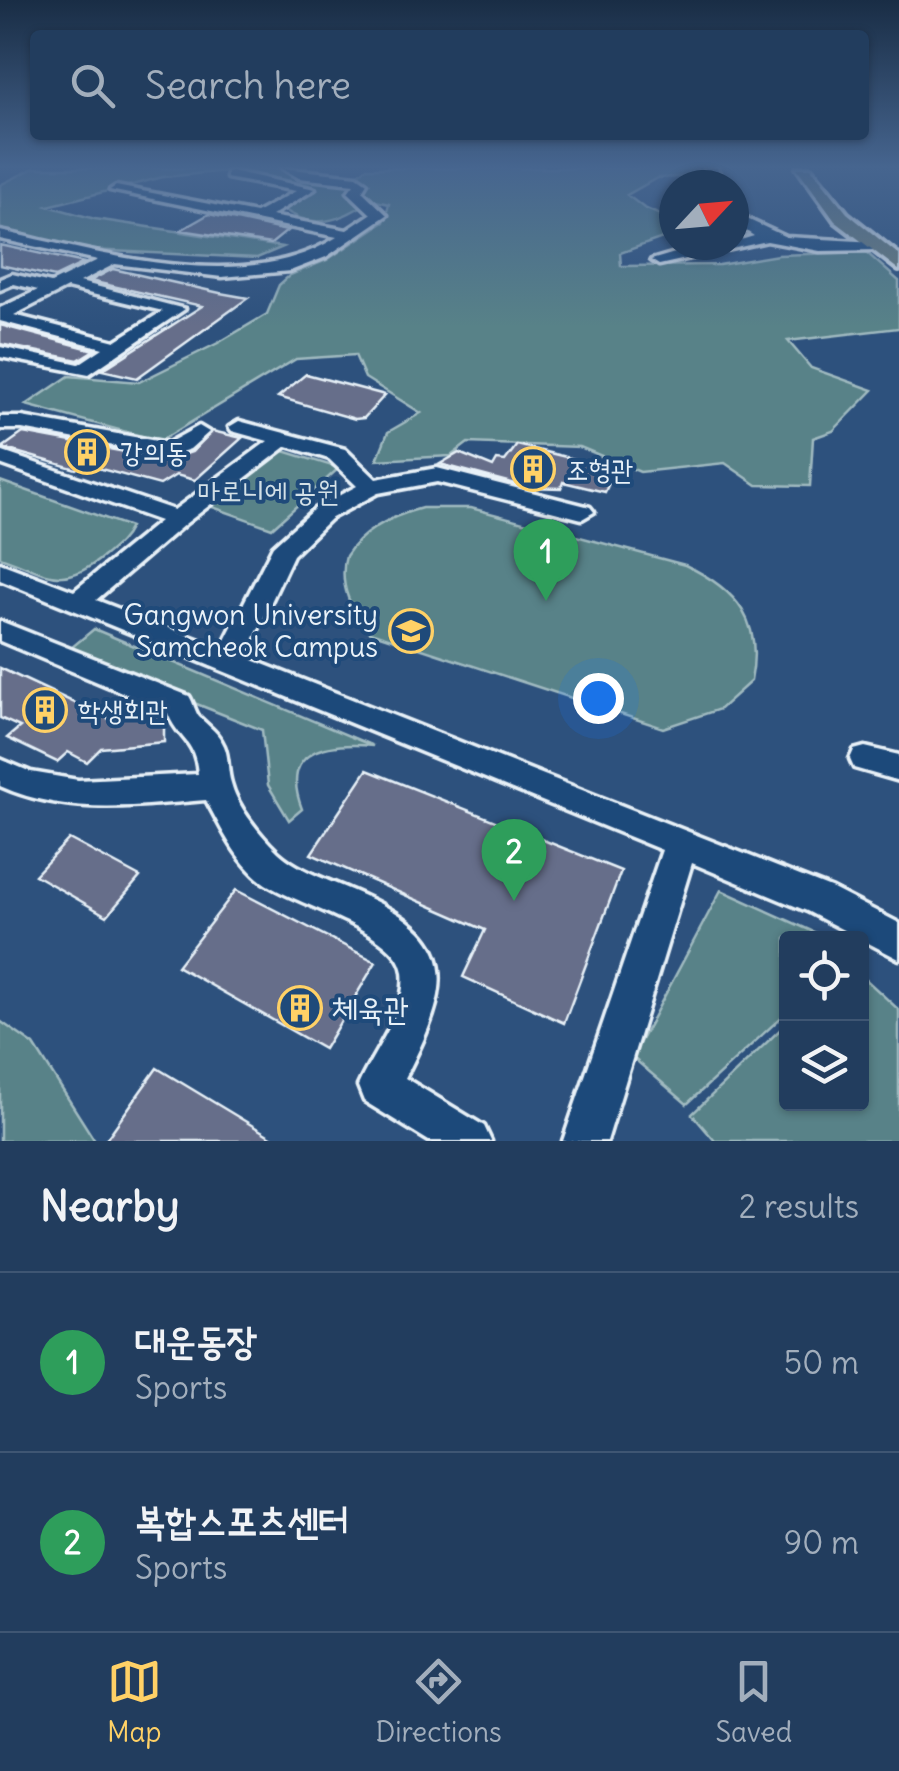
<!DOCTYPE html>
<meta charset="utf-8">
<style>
:root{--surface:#223d5e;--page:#2a4464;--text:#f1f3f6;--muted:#a2aebc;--line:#3f5673;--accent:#ffd166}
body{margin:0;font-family:Delius,"Poor Story",sans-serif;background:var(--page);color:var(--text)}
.controls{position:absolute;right:30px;bottom:30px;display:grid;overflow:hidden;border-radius:10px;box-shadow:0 2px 8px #0004}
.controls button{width:90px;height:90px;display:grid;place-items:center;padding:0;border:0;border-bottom:2px solid var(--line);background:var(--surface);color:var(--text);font:50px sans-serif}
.compass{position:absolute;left:659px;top:170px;width:90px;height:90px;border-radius:50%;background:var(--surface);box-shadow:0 2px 8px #0004;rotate:64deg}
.you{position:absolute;left:598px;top:698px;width:35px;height:35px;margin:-25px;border:8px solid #fff;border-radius:50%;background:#1a73e8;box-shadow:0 0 0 15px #1a73e833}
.badge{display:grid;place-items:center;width:65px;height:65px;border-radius:50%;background:var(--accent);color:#fff;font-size:32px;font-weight:700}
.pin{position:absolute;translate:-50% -82px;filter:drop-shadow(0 2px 5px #0008)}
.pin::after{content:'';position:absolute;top:52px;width:35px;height:30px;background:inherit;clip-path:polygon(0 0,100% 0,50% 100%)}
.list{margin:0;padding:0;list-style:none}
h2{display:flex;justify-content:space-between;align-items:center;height:130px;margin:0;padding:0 40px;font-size:42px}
h2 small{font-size:32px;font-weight:400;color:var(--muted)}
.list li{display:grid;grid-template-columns:65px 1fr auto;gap:30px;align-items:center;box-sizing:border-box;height:180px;padding:0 40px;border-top:2px solid var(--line)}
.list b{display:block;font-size:38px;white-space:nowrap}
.list p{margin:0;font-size:32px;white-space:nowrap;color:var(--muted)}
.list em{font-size:32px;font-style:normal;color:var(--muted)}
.icon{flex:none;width:55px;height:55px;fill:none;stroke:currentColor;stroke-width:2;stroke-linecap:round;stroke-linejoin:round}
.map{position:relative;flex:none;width:899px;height:1141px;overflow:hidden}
.search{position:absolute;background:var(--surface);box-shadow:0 2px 8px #0004;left:30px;right:30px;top:30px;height:110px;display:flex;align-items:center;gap:25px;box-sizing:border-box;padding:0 35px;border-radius:10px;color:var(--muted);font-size:38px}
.sheet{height:490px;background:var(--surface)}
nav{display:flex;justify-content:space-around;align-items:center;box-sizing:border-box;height:140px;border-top:2px solid var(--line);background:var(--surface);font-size:28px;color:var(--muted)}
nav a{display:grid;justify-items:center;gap:5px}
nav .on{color:var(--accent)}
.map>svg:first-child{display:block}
.green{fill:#598288;stroke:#a0bac0;stroke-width:2.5}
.building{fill:#666e8a;stroke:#e8f1f8;stroke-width:2.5}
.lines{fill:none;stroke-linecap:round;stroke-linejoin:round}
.minor-casing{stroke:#e8f1f8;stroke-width:7}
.major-casing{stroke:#e8f1f8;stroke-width:8}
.minor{fill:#1f4a7a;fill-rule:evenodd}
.major{fill:#6d7e7c;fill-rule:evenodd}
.labels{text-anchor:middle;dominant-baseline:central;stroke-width:8;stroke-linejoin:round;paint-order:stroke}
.poi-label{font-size:28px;fill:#e8f1f8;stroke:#1f4a7a;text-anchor:start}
.park-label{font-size:28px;fill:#d3e0e7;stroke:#1f4a7a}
.near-poi-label{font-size:32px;fill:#e8f1f8;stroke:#1f4a7a;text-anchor:start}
</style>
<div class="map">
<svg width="899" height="1141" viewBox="0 0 899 1141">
<rect width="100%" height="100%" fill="#2d517d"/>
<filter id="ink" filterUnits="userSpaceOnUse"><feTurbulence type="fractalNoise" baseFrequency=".01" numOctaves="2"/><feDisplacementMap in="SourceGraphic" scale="20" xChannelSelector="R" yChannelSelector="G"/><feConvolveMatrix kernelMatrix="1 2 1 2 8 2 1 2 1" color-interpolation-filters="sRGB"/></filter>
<g filter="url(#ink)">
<!-- green -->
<path class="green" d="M34,168H297L353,178L366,168H696L699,176L657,178L627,195L644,208L674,221V229L663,238L620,253L621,266L719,265L778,255L866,252L899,281V328L788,341L811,368L873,390L833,431L813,438L810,486L757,485L725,463L640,472L580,447L468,443L451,456L377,460L388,432L421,413L365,378L355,355L296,359L160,441L26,405L69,376L139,382L218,343L267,314L279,285L290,275L327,260L384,222L389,204L372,200C341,219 315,233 282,208L313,189L309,185L237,170L163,177L48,206L95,219L283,247L257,258L89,250L0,232V185Z
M274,448L339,468L272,528L204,504Z
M0,481L130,527C124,540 115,547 104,556C62,591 47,573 0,557Z
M422,508H471L685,565C738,590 763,622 751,681L720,709L663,728L370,632C351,612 338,584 346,556C363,529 392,516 422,508Z
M94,629L373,746C327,742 279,749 302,809L289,820L268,785L262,730L66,652Z
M721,890L827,938H786V1013L687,1104L632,1057Z
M862,976L899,1010V1141H715L692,1114L786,1024V1104H862Z
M0,1021L34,1045L95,1141H0Z"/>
<!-- building -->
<path class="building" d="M209,214L287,231L271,244L181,230Z
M0,245L80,262L84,263L55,277L0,265Z
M113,269L220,293L248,298L137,378L102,370L202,306L90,281Z
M0,325L94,350L78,360L0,344Z
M306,374L385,395L364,418L355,419L278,397Z
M212,431L242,438L195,480L176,475L160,485L83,464L76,469L2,448L23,433L168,460L192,452Z
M517,445L615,469L605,492L563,482L561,488L526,487L440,464L459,453L493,467L497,460L505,461Z
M0,668L109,719L150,708L164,714V742L101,748L87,762L68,752L57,762L7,738L20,727L0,718Z
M367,770L621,871L564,1023L463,977L485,930L311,854Z
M69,839L140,877L107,916L35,875Z
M236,890L376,962L324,1049L177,966Z
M157,1068L278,1141H105Z"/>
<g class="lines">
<!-- minor casing -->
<g class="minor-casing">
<path id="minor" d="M282,168L357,176L367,183L362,191L387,215L326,257L290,271L222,277L115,264L80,282L185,309L89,374L0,357V347L79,364L103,348L0,321V308L38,290L14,284L0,290V279L12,274L51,283L98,260L0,239V231C100,252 245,297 337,237L110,190L116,186L256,213L296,191L227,178V172L231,171L315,189L271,216L347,230L371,214L348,192L354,184L299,178ZM67,288L163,311L115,341L14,315Z
M705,168H717L725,185H713Z
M734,213L786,237L876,242L883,246L876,250L820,251L767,241L659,265L651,260L685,250L734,245V242L754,236L734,223Z
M0,417H22L168,443L199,426L209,432L190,449L169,456L22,429H0Z
M239,421L345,449L376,479L437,468L590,507L594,512L582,519L437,482L378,493L330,519L293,555L245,657L833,889L899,923V959L807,911L692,863L607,1141H563L662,850L0,580V563L74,591L160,521L0,464V451L174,510L268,441L232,431L229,427ZM287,446L329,459L357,486L314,509L273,546L221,648L96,600L185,524Z
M0,621L189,696C193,702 195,712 199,717C209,727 218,732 224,746C229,758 227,771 231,783C237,807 261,836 278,852C299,871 328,880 353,891C464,938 453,983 405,1078L484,1126L491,1141H429L364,1101L358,1086C373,1051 408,1011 403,972C398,930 295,905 263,882C236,861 222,829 206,800C135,806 67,816 0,786V759L31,772L78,780L198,774C195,737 178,741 167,711L0,641Z
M865,747L899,755V781L854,768L850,759L854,750Z"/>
</g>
<!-- major casing -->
<g class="major-casing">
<path id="major" d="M797,168H811L847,213L899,255V270L835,221Z"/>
</g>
<!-- minor -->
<use href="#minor" class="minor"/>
<!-- major -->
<use href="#major" class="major"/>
</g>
</g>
<!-- sky -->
<linearGradient id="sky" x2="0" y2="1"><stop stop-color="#192d45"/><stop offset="0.51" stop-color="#46658f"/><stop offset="1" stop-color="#46658f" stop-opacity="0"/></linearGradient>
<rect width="899" height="327" fill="url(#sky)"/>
<!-- icons -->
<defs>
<g id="building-ring" transform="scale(2.25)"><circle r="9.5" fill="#1f4a7a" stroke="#ffd166" stroke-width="1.5"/><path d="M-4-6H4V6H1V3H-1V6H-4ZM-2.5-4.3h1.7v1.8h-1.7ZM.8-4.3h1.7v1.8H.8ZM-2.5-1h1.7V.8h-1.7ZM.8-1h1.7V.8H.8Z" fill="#ffd166"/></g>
<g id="university-ring" transform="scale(2.25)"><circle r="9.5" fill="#1f4a7a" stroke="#ffd166" stroke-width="1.5"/><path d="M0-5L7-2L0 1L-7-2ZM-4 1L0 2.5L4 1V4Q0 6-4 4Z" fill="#ffd166"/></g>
</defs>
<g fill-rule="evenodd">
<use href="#building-ring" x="87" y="452"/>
<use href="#building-ring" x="533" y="469"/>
<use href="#university-ring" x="411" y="631"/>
<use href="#building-ring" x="45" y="710"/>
<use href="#building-ring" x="300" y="1008"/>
</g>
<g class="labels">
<!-- poi labels -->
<g class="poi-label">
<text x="120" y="452">강의동</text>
<text x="566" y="469">조형관</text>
<text x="378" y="615" text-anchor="end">Gangwon University<tspan x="378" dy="32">Samcheok Campus</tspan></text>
<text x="78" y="710">학생회관</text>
</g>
<!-- park labels -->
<g class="park-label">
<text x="268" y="491">마로니에 공원</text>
</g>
<!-- near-poi labels -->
<g class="near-poi-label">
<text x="332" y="1008">체육관</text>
</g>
</g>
</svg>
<div class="controls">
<button><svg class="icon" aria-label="locate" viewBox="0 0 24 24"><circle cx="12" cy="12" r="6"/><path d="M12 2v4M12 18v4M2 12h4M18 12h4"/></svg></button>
<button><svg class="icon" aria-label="layers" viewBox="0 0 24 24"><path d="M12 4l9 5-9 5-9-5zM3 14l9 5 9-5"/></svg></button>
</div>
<svg class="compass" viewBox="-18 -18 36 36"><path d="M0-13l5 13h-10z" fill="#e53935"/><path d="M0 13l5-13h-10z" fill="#a2aebc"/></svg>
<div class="you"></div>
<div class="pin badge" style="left:546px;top:601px;background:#2e9e5b">1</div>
<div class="pin badge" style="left:514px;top:901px;background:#2e9e5b">2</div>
<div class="search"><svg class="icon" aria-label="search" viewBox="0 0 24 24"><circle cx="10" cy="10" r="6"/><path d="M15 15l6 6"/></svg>Search here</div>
</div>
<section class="sheet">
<h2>Nearby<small>2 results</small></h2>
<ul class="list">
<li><span class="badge" style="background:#2e9e5b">1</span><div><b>대운동장</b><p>Sports</p></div><em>50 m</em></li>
<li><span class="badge" style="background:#2e9e5b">2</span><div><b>복합스포츠센터</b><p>Sports</p></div><em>90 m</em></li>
</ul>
</section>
<nav>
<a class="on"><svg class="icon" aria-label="map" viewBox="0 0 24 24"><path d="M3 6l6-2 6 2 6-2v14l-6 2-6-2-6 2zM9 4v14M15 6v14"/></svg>Map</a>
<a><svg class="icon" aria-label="directions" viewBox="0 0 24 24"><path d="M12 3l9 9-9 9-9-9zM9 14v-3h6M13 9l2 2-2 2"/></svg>Directions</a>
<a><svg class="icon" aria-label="saved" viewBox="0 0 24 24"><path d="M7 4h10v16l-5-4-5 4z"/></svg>Saved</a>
</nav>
